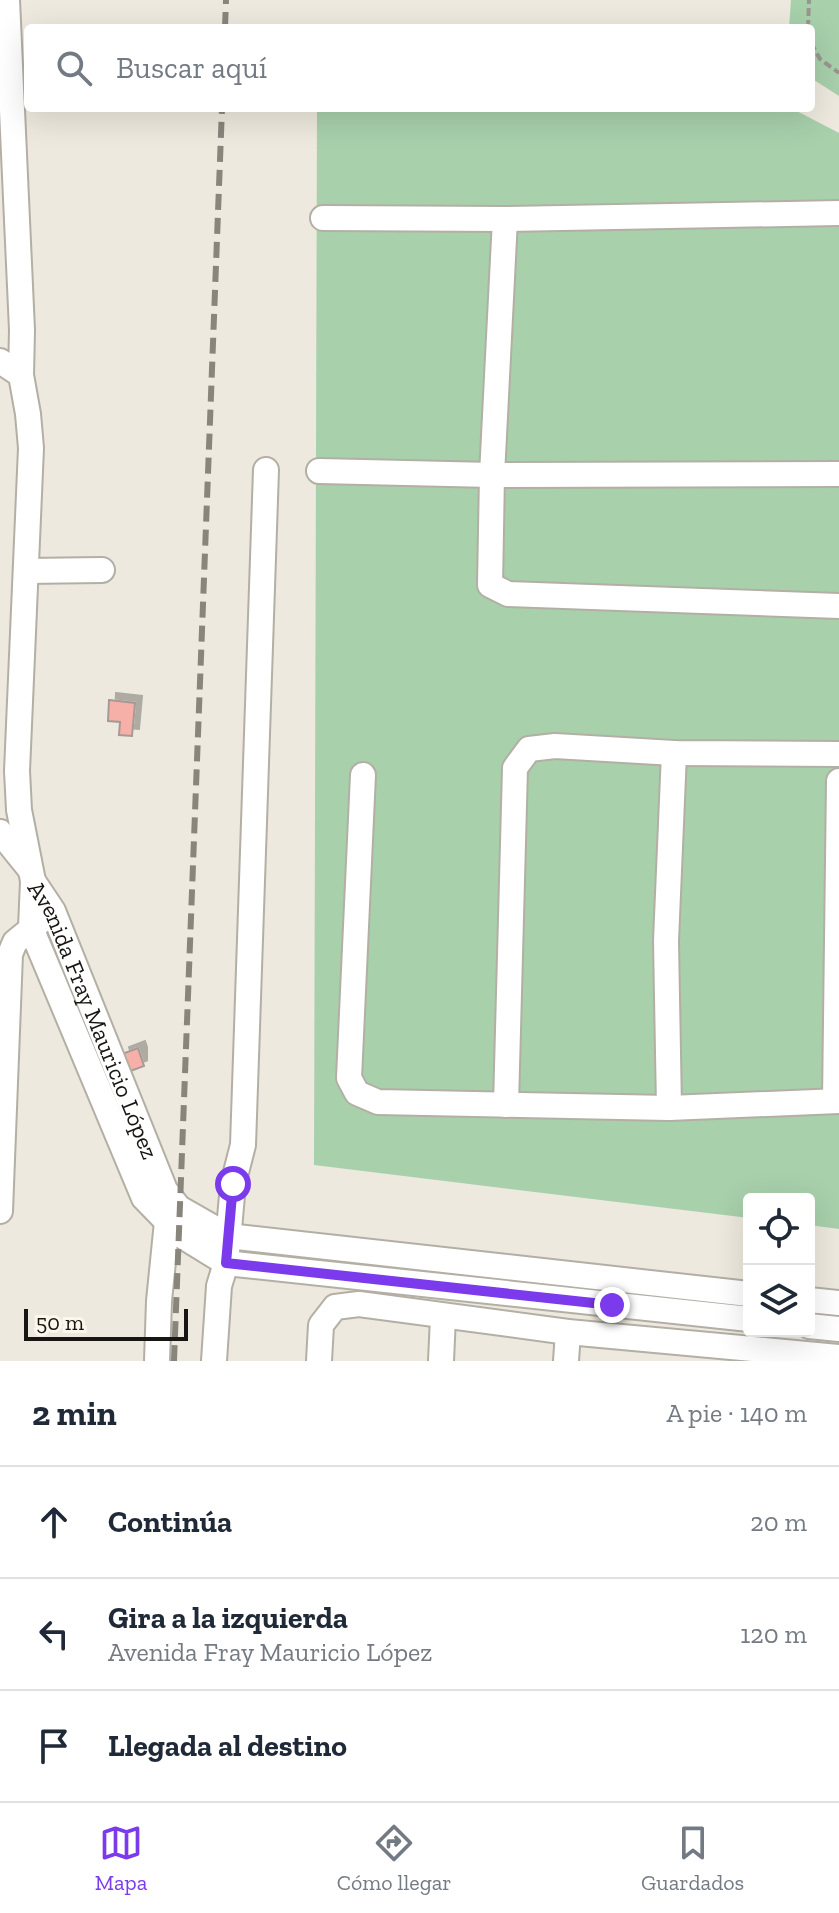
<!DOCTYPE html>
<html lang="es">
<meta charset="utf-8">
<style>
:root{--surface:#fff;--page:#f6f6f7;--text:#1f2937;--muted:#747a83;--line:#e0e1e3;--accent:#7c3aed}
body{margin:0;font-family:"Zilla Slab",serif;background:var(--page);color:var(--text)}
.controls{position:absolute;right:24px;bottom:24px;display:grid;overflow:hidden;border-radius:8px;box-shadow:0 8px 32px #0002}
.controls button{width:72px;height:72px;display:grid;place-items:center;padding:0;border:0;border-bottom:2px solid var(--line);background:var(--surface);color:var(--text);font:40px sans-serif}
.scale{position:absolute;left:24px;bottom:20px;width:164px;box-sizing:border-box;padding-left:8px;border:4px solid #181613;border-top:0;font-size:22px;line-height:28px;white-space:nowrap;color:#181613;-webkit-text-stroke:6px #fbf7ec;paint-order:stroke}
.stop{position:absolute;width:24px;height:24px;margin:-18px;border:6px solid #7c3aed;border-radius:50%;background:#fff}
.stop.end{background:#7c3aed;border-color:#fff;box-shadow:0 2px 8px #0008}
.list{margin:0;padding:0;list-style:none}
h2{display:flex;justify-content:space-between;align-items:center;height:104px;margin:0;padding:0 32px;font-size:34px}
h2 small{font-size:26px;font-weight:400;color:var(--muted)}
.list li{display:grid;grid-template-columns:52px 1fr auto;gap:24px;align-items:center;box-sizing:border-box;height:112px;padding:0 32px;border-top:2px solid var(--line)}
.list b{display:block;font-size:30px;white-space:nowrap}
.list p{margin:0;font-size:26px;white-space:nowrap;color:var(--muted)}
.list em{font-size:26px;font-style:normal;color:var(--muted)}
.icon{flex:none;width:44px;height:44px;fill:none;stroke:currentColor;stroke-width:2;stroke-linecap:round;stroke-linejoin:round}
.map{position:relative;flex:none;width:839px;height:1361px;overflow:hidden}
.search{position:absolute;background:var(--surface);box-shadow:0 8px 32px #0002;left:24px;right:24px;top:24px;height:88px;display:flex;align-items:center;gap:20px;box-sizing:border-box;padding:0 28px;border-radius:8px;color:var(--muted);font-size:30px}
.sheet{height:440px;background:var(--surface)}
nav{display:flex;justify-content:space-around;align-items:center;box-sizing:border-box;height:112px;border-top:2px solid var(--line);background:var(--surface);font-size:22px;color:var(--muted)}
nav a{display:grid;justify-items:center;gap:4px}
nav .on{color:var(--accent)}
.map>svg:first-child{display:block}
.green{fill:#a8d0ab}
.building{fill:#f6b0a7;stroke:#a69998;stroke-width:2;filter:url(#shadow)}
.lines{fill:none;stroke-linecap:round;stroke-linejoin:round}
.minor-casing{stroke:#b3afa5;stroke-width:28}
.path{stroke:#9a968f;stroke-width:4;stroke-dasharray:8 4;stroke-linecap:butt}
.minor{stroke:#fff;stroke-width:24}
.rail{stroke:#88857d;stroke-width:6;stroke-dasharray:16 8;stroke-linecap:butt}
.route{stroke:#7c3aed;stroke-width:10}
.labels{text-anchor:middle;dominant-baseline:central;stroke-width:6;stroke-linejoin:round;paint-order:stroke}
.street-label{font-size:24px;fill:#181613;stroke:#fbf7ec}
</style>
<div class="map">
<svg width="839" height="1361" viewBox="0 0 839 1361">
<defs>
<filter id="shadow"><feDropShadow dx="7" dy="-7" stdDeviation="0" flood-color="#0004"/></filter>
</defs>
<rect width="100%" height="100%" fill="#ede9de"/>
<!-- green -->
<path class="green" d="M791,0H839V96L811,78V28H789Z
M317,108H791L839,133V1229L809,1225V1199H749V1218L314,1165Z"/>
<!-- building -->
<path class="building" d="M109,700L135,703L132,736L119,735L120,722L108,721Z
M138,1048L144,1066L128,1072L122,1054Z"/>
<g class="lines">
<!-- minor casing -->
<g class="minor-casing">
<g id="minor">
<path d="M7,0L22,330L21,375"/>
<path d="M323,218L505,219L839,213"/>
<path d="M505,219L492,475L490,585L508,594L839,606"/>
<path d="M0,361L21,375L28,414L31,448L17,771L19,810L33,881L31,928L144,1198L179,1234L226,1263L749,1319"/>
<path d="M319,471L492,475L839,474"/>
<path d="M26,571L102,570"/>
<path d="M363,775L349,1078L357,1093L378,1102L669,1108L666,941L674,753"/>
<path d="M0,832L29,868"/>
<path id="s1" d="M33,881L53,911L165,1190L179,1208L228,1236L749,1294"/>
<path d="M835,1101L839,781"/>
<path d="M506,1105L515,768L529,749L555,746L674,753L839,754"/>
<path d="M669,1108L839,1101"/>
<path d="M0,1211L10,954L15,942L42,920"/>
<path d="M809,1300L839,1303"/>
<path d="M809,1326L839,1329"/>
<path d="M157,1361L159,1301L168,1212"/>
<path d="M214,1361L219,1286L226,1263L233,1184L243,1145L266,470"/>
<path d="M319,1361L321,1325L335,1307L359,1304L568,1332L839,1357"/>
<path d="M441,1361L443,1317"/>
<path d="M566,1361L568,1332"/>
</g>
</g>
<!-- path -->
<path class="path" d="M808,28L809,0
M811,43L820,59L839,73"/>
<!-- minor -->
<use href="#minor" class="minor"/>
<!-- rail -->
<path class="rail" d="M225,28L226,0
M174,1361L222,108"/>
</g>
<g class="lines">
<!-- route -->
<path class="route" d="M233,1184L226,1263L612,1305"/>
</g>
<g class="labels">
<!-- street labels -->
<g class="street-label">
<text stroke="none"><textPath href="#s1" startOffset="152">Avenida Fray Mauricio López</textPath></text>
</g>
</g>
</svg>
<div class="controls">
<button><svg class="icon" aria-label="locate" viewBox="0 0 24 24"><circle cx="12" cy="12" r="6"/><path d="M12 2v4M12 18v4M2 12h4M18 12h4"/></svg></button>
<button><svg class="icon" aria-label="layers" viewBox="0 0 24 24"><path d="M12 4l9 5-9 5-9-5zM3 14l9 5 9-5"/></svg></button>
</div>
<div class="scale">50 m</div>
<div class="stop" style="left:233px;top:1184px"></div>
<div class="stop end" style="left:612px;top:1305px"></div>
<div class="search"><svg class="icon" aria-label="search" viewBox="0 0 24 24"><circle cx="10" cy="10" r="6"/><path d="M15 15l6 6"/></svg>Buscar aquí</div>
</div>
<section class="sheet">
<h2>2 min<small>A pie · 140 m</small></h2>
<ul class="list">
<li><svg class="icon" aria-label="ahead" viewBox="0 0 24 24"><path d="M12 20V5M6 11l6-6 6 6"/></svg><div><b>Continúa</b></div><em>20 m</em></li>
<li><svg class="icon" aria-label="left" viewBox="0 0 24 24"><path d="M17 20v-9H6M10 6l-5 5 5 5"/></svg><div><b>Gira a la izquierda</b><p>Avenida Fray Mauricio López</p></div><em>120 m</em></li>
<li><svg class="icon" aria-label="arrive" viewBox="0 0 24 24"><path d="M6 21V4h12l-3 4 3 4H6"/></svg><div><b>Llegada al destino</b></div></li>
</ul>
</section>
<nav>
<a class="on"><svg class="icon" aria-label="map" viewBox="0 0 24 24"><path d="M3 6l6-2 6 2 6-2v14l-6 2-6-2-6 2zM9 4v14M15 6v14"/></svg>Mapa</a>
<a><svg class="icon" aria-label="directions" viewBox="0 0 24 24"><path d="M12 3l9 9-9 9-9-9zM9 14v-3h6M13 9l2 2-2 2"/></svg>Cómo llegar</a>
<a><svg class="icon" aria-label="saved" viewBox="0 0 24 24"><path d="M7 4h10v16l-5-4-5 4z"/></svg>Guardados</a>
</nav>
